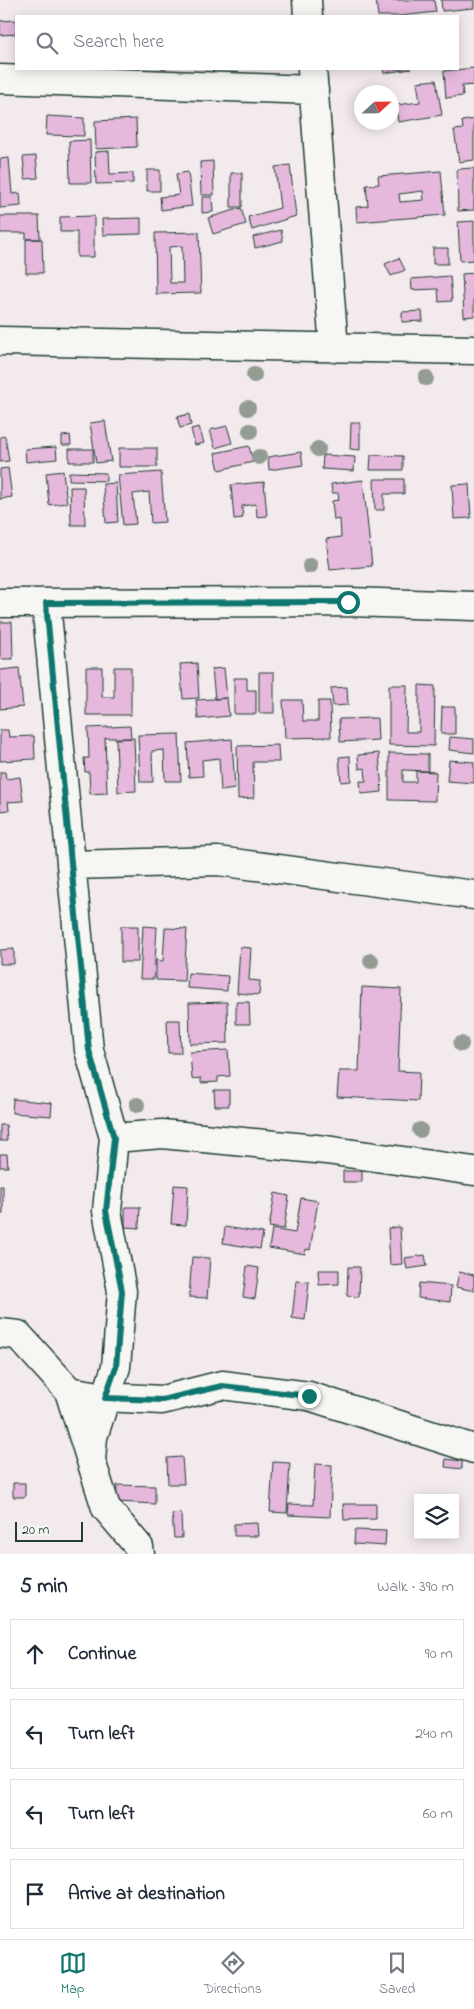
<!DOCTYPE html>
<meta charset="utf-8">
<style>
:root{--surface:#fff;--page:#f2f2f3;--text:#1f2937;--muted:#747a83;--line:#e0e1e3;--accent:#0f766e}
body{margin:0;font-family:"Indie Flower",sans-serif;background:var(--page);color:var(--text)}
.controls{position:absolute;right:15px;bottom:15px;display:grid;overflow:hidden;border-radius:0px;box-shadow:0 2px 12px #0003}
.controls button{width:45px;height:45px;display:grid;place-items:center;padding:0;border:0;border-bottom:1px solid var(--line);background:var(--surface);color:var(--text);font:25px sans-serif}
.compass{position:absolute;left:354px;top:85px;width:45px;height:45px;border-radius:50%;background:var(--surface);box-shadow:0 2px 12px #0003;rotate:68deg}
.scale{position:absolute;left:15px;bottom:12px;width:68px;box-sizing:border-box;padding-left:5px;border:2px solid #1f3d34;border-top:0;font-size:14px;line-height:18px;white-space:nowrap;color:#1f3d34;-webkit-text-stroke:4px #f6f6f2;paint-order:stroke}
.stop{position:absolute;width:15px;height:15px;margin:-11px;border:4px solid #0f766e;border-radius:50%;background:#fff}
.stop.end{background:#0f766e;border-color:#fff;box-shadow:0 1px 5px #0008}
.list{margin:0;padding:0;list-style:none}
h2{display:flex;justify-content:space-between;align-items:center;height:65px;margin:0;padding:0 20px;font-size:21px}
h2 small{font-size:16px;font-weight:400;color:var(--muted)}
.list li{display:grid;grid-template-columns:32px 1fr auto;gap:15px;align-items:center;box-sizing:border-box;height:70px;margin:0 10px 10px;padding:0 10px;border:1px solid var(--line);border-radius:0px}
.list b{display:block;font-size:19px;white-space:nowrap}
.list em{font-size:16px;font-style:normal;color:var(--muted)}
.icon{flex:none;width:28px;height:28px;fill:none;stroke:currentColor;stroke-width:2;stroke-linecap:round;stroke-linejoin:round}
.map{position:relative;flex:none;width:474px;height:1554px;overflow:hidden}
.search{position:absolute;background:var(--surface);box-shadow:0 2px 12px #0003;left:15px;right:15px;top:15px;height:55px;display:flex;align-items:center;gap:12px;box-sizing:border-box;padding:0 18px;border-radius:0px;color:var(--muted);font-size:19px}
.sheet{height:385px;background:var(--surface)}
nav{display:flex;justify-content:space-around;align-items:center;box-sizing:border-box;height:70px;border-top:1px solid var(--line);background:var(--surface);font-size:14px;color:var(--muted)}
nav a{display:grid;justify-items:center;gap:2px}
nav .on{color:var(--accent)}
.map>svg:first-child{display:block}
.building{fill:#e5b8dc;stroke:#1f3d34;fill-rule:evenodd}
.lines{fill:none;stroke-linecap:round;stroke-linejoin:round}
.minor-casing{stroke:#1f3d34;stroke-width:31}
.minor{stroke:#f6f6f2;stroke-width:28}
.tree{fill:#929c92}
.route{stroke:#0f766e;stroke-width:6}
</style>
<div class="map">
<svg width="474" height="1554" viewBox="0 0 474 1554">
<rect width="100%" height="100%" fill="#f3eaee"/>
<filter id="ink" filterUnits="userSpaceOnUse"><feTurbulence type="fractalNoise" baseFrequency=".02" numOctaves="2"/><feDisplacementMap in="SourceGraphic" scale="10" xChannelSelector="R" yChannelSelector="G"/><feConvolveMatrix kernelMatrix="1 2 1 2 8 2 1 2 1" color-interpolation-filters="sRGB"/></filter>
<g filter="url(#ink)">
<!-- building -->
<path class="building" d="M376,0H434L436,12L400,16H378Z
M441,0H474V8L442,11Z
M16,20V34L0,35V21Z
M474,68V85L462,86L463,96L446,98L444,71Z
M383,69H411L384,73Z
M436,80L442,115L398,122L396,105L420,102L417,82Z
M47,116L84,118V136L46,135Z
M136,119L137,147L96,149L95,121Z
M474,119V160L459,162L454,130L463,129L462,121Z
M90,140L91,183H70L69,141Z
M109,151L110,174L133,173V183L96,184L95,152Z
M36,156L38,178L25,179L23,157Z
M9,158L12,194L20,193L21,206L0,208V159Z
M213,161L214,195H201L200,162Z
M290,165L296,216L252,230L248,217L280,208L275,167Z
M474,168V210L458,211L457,169Z
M147,170H160V191H147Z
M441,171L445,215L357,222L356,207L368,206L366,185L379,184L378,176ZM423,191L424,200L400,202L399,194Z
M188,172L192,206L161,210L160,197L179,195L176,174Z
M231,173H242V207H231Z
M202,197H212L213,212L202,213Z
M241,208L246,224L213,234L208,218Z
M0,216H39L40,239H26V233H0Z
M94,216V257H77V232H60V217Z
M141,218V234L103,235L102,219Z
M474,221V260L460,261L458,222Z
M281,230L283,241L255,248L253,237Z
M199,232L201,293L156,294L155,233ZM182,246L183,283H170L169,247Z
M26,239H42L43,273H26Z
M433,248H448V264H433Z
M399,258L405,270L391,276L385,264Z
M474,273V316L464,317L462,274Z
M450,276L452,301L439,302L438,289L412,290L411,279Z
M422,311L423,321L402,322V312Z
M189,414L191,425L180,428L177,417Z
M105,421L111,461L96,463L90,423Z
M351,423H360V450L350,449Z
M227,426L232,443L215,448L210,430Z
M199,427L204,443L195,445L191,429Z
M70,435L71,445H62V436Z
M5,436L9,461L0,462V437Z
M249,446L253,462L219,470L215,453Z
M56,447L57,459L26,462L25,449Z
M119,448H157V467H119Z
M69,449H93V462H69Z
M301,452L303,465L269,470L268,457Z
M323,455L355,457L354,471L322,469Z
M371,455L403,456V470H370Z
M8,468L12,497L0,499V469Z
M63,471L67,503L49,505L46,473Z
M69,472L106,473V481L69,480Z
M161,472L165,522L151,523L149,492L133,494L136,524L123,525L118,475Z
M374,479H404V494H384V510H375Z
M363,480L372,566L330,570L326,539L341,537L340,519L334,520L332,501L339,500L338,493H332L331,484Z
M264,482L267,516L257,517L256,504L242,506L243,518L234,519L231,485Z
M116,483L118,522L106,523L103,484Z
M469,484L471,518L454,519L452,485Z
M70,487H84L85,525H71Z
M0,622H12L13,659H0Z
M197,663L199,698L183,699L180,664Z
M86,667H102V697H114V667H131V715H86Z
M19,668L23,707L0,709V670Z
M224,668L227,698L215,699L212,669Z
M259,672H274V713H259Z
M234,678H247V690H256V714H234Z
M389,685H407L406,732H419V685L435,686L434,746L389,745Z
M347,687L348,705L333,706L331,688Z
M227,698L229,716L198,719L196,700Z
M283,700H302L303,721H318V701H330L331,737L285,738Z
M442,707H455V734H441Z
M377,718L378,740L340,742L339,719Z
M130,726L131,738H105L107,793L90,794L89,772H85L84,758H89L88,728Z
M0,730H8L9,737L34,736L35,759L0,761Z
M179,734L181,781H165L164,750L152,751L153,782H140L138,735Z
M450,737L474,739V753L449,750Z
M134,738L136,791L118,792L116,739Z
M232,739L235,789L221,791L219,758L202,760L203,776L189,777L187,743Z
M278,745L279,762H253L254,798L238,799L237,746Z
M379,753L382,792L361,794L360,781H366L365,768L359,769L358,755Z
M389,753L428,754V771L403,770V782H416V771L436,772L435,801L389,800Z
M350,756L351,781L341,782L339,757Z
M449,760L474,762V783L447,781Z
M0,772H5L6,779L20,777L23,801L8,802L9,810L0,811Z
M121,926H138V962H121Z
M143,926L157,927L154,979H140Z
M165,928L187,929L184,981L156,980V960L163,961Z
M240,947L251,948L249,980L260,981L259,995L237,993Z
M14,949V964H0V950Z
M188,973L228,976L227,991L187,988Z
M362,987L401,989L398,1071L419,1072L418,1101L337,1097L339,1071H359Z
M227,1002L228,1043L190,1044L189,1003Z
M236,1002H249L250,1024H236Z
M167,1020H180L181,1053H168Z
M228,1050L230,1076L218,1077V1082L201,1083V1078L192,1079L190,1052Z
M214,1090H229V1106H215Z
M13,1099L52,1103L51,1116L12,1113Z
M0,1125H6L7,1141H0Z
M0,1154H7L8,1167H0Z
M343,1171H362V1182H343Z
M174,1185L188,1186L186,1225L171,1224Z
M0,1186H3V1214H0Z
M275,1193L289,1196L284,1229L269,1227Z
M301,1198L318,1201L310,1250L306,1249L305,1254L269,1248L272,1229L295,1233Z
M125,1207H140L139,1228L125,1227Z
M225,1227L263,1233L260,1249L223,1243Z
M400,1227L402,1264L390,1265L388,1228Z
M425,1255L427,1266L407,1269L405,1258Z
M192,1257L210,1258L207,1298L189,1297Z
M247,1266L259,1268L255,1299L243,1297Z
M348,1267H360L359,1297L347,1296Z
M318,1270H339V1284L319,1285Z
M459,1272L474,1275V1291L456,1287Z
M296,1281L309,1282L305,1320L292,1318Z
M419,1283L451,1286L450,1302L418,1298Z
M182,1457L184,1484H168L167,1458Z
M446,1459L462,1461V1469L445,1467Z
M273,1462L290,1463L287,1513L270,1512Z
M315,1464L332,1465L330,1517L288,1515L289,1504L313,1505Z
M13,1483H25V1497H13Z
M117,1485L155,1486V1504L116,1502Z
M343,1504H376V1519L344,1520Z
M181,1513L182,1538H174L172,1514Z
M257,1523L258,1536H234V1524Z
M355,1530L386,1531L385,1546L354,1544Z"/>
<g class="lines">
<!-- minor casing -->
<g class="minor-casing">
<path id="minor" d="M307,0L308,16
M312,69L334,348
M0,79L314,90
M0,341L474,350
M0,603L349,602L474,606
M46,603L89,1050L114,1138L107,1211L122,1291L116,1367L93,1437L91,1460
M71,865L218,861L474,895
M114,1138L162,1134L326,1150L474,1171
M0,1333L18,1335L69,1391L106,1508L139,1547L140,1554
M69,1391L105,1397L162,1400L222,1385L309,1396L474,1449"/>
</g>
<!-- minor -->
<use href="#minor" class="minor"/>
</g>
<!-- trees -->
<g class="tree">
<circle cx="254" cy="375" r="8"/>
<circle cx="426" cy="378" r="8"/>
<circle cx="248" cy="408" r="8"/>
<circle cx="250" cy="431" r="8"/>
<circle cx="318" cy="449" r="8"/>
<circle cx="259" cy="457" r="8"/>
<circle cx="310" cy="566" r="8"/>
<circle cx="371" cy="961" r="8"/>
<circle cx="461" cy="1044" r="8"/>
<circle cx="137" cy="1105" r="8"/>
<circle cx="420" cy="1130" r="8"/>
</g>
</g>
<g class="lines" filter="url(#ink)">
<!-- route -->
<path class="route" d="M309,1396L222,1386L162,1400L105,1398L116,1367L122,1291L106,1211L114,1138L89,1050L46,603L348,602"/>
</g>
</svg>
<div class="controls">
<button><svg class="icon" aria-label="layers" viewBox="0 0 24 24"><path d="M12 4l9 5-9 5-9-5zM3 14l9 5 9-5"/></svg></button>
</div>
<svg class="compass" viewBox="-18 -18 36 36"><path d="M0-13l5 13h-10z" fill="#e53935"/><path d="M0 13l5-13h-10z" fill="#747a83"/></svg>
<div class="scale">20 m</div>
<div class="stop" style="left:348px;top:602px"></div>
<div class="stop end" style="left:309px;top:1396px"></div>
<div class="search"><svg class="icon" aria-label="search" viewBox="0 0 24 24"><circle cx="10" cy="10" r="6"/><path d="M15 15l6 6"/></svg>Search here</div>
</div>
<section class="sheet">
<h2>5 min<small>Walk · 390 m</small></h2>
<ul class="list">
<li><svg class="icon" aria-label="ahead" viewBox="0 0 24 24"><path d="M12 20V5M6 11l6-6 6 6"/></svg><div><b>Continue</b></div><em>90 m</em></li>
<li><svg class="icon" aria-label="left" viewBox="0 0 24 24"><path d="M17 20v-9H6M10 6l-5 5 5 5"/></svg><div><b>Turn left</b></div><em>240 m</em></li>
<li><svg class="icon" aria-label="left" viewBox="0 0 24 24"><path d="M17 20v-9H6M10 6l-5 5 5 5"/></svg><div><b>Turn left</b></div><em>60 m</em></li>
<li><svg class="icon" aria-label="arrive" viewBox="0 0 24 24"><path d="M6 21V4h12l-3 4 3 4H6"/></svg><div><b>Arrive at destination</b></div></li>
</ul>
</section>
<nav>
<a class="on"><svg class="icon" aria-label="map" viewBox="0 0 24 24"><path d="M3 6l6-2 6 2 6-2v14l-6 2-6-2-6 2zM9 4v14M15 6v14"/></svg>Map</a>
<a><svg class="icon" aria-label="directions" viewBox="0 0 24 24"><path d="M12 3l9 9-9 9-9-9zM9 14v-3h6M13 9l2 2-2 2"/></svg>Directions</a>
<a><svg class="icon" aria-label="saved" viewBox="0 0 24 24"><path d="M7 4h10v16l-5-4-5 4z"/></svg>Saved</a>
</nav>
